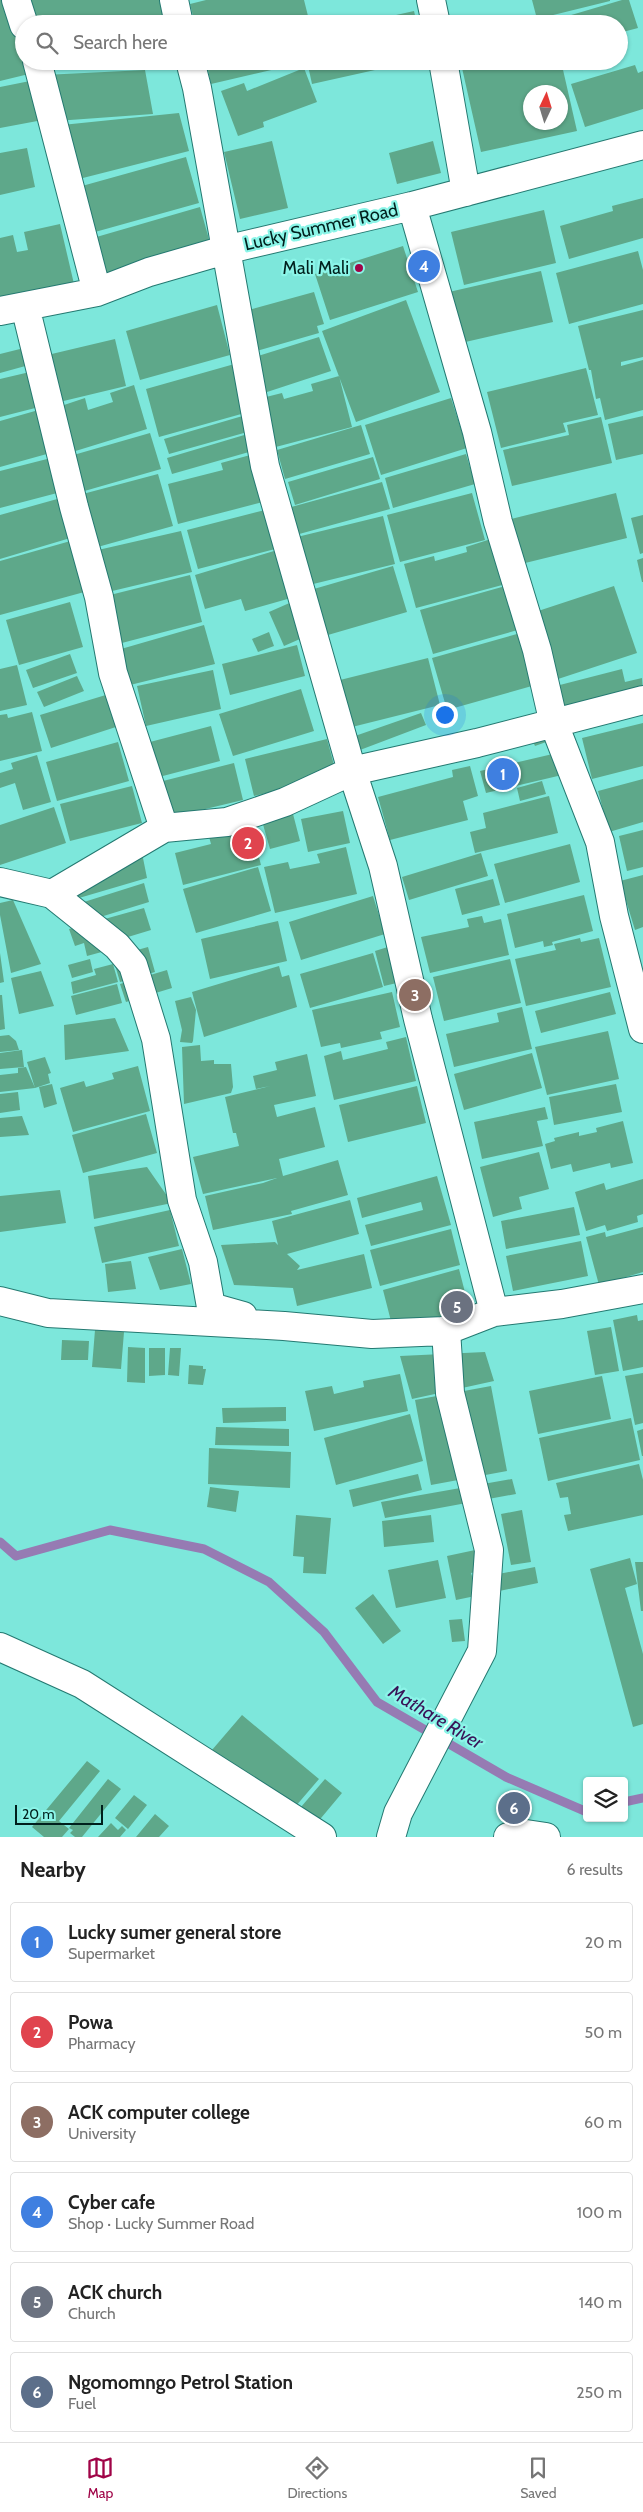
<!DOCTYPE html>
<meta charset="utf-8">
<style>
:root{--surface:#fff;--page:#f2f2f2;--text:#222;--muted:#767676;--line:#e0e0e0;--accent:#a00447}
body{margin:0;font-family:Cabin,sans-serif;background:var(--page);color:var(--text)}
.controls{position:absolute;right:15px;bottom:15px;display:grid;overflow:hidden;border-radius:5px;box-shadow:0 1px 4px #0004}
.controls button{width:45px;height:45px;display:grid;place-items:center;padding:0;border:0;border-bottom:1px solid var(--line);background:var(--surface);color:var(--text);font:25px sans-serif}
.compass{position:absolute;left:523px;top:85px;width:45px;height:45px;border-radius:50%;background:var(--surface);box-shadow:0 1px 4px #0004;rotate:4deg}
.scale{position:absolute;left:15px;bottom:12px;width:88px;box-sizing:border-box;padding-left:5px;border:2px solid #00201d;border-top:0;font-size:14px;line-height:18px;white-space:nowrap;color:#00201d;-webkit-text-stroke:4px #8bf5e8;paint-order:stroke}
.you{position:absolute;left:444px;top:714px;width:18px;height:18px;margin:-12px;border:4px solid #fff;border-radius:50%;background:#1a73e8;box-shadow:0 0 0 8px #1a73e833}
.badge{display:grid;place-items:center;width:32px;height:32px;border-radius:50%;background:var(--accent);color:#fff;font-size:16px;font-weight:700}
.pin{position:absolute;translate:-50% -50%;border:2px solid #fff;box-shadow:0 1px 5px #0006}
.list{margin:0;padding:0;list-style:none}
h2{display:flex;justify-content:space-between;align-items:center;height:65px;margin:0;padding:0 20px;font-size:21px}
h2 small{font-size:16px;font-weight:400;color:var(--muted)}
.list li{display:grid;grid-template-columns:32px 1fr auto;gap:15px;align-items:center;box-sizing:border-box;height:80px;margin:0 10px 10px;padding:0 10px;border:1px solid var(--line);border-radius:5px}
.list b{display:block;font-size:19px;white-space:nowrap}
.list p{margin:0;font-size:16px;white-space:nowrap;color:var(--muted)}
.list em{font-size:16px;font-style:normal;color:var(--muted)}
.icon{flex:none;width:28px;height:28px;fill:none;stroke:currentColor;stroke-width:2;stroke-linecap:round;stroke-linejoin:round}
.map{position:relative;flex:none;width:643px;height:1837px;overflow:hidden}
.search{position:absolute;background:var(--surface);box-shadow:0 1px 4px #0004;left:15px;right:15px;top:15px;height:55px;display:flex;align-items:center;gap:12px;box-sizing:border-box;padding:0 18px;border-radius:28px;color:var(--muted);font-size:19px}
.sheet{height:605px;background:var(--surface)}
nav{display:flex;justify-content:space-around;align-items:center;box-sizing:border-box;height:70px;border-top:1px solid var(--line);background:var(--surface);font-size:14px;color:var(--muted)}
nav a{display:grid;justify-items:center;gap:2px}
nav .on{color:var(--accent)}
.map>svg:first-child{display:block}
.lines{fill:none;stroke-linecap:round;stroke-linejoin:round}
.stream{stroke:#967bb3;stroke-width:9}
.building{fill:#5ea88a;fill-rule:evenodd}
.minor-casing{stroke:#247971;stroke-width:30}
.minor{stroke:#fff;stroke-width:28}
.poi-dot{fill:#a00447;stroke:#8bf5e8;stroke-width:2}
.labels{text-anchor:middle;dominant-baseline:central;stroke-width:4.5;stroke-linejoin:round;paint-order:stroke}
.street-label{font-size:18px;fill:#00201d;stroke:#8bf5e8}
.poi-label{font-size:18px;fill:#00201d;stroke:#8bf5e8;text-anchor:end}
.water-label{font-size:19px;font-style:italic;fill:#391357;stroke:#8bf5e8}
</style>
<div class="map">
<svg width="643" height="1837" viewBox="0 0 643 1837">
<rect width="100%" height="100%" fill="#7de7db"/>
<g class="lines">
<!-- stream -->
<path class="stream" d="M0,1542L16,1556L110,1530L204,1549L269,1582L324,1632L377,1702L506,1777L587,1812
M624,1802L643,1798"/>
</g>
<!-- building -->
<path class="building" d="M0,0H14L24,39V61L33,73L0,81Z
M19,0H159L165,20L27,24Z
M206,0H304L309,20L293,24H195L190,4Z
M532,0H610V1L537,19Z
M622,0H629L638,28L619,33V24H552L551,21Z
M414,11L417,24H366L365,22Z
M47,61H114V65L47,66Z
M206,61H306V62L211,84Z
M307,61H411V62L312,84Z
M493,61H561L577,131L481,152L462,68ZM530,92H560V122H530Z
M635,65L638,73L643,71V109L585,127L571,84Z
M304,68L317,102L263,122L264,127L238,136L221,91L244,83L247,91Z
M145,70L153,114L56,121L44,75Z
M40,79L48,119L0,128V87Z
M179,113L189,151L75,180L62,125Z
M272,141L288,208L240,219L224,152Z
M433,141L441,173L397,184L389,153Z
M27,148L35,187L0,195V153Z
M186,157L199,203L95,232L82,186Z
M643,198V238L569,259L560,226L613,211L612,206Z
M200,207L212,250L106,281L93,238Z
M544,210L556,263L464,285L451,232Z
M60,224L74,284L0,300V238L13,235L17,252L28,250L24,232Z
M403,246L418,292L330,320L315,274Z
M638,251L643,270V304L569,324L556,273Z
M541,271L553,322L461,343L449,292Z
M314,292L324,324L317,326L319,333L253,352L241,312Z
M406,300L440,392L356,422L322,331Z
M217,305L230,355L140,380L126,331Z
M643,310V357L621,362V366L643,360V410L605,420L600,398L596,399L591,370H589L578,326Z
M319,337L331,371L264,393L252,358Z
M115,339L126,386L51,404L39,357Z
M24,348L29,365L0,373V354Z
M238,363L252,411L159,437L146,389Z
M586,368L598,415L563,423L566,432L501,448L487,392Z
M34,371L43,406L0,417V379Z
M339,376L352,427L268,449L254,400L282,393L284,399L313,391L311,384Z
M134,385L147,429L69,453L55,408L85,398L88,410L113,402L110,393Z
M451,398L467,448L381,475L365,425Z
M42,409L54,452L0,467V421Z
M246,415L251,431L169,454L164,439Z
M643,416V454L616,460L608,424Z
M601,417L612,463L512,486L503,450L569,435L567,425Z
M361,425L370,454L285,479L277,450Z
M150,433L161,469L81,492L70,456Z
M251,433L256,450L172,474L167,458Z
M254,454L267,501L178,524L168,484L223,470L221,463Z
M466,454L475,484L393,508L385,478Z
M373,457L380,479L295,505L288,482Z
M51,458L61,492L0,508V471Z
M158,474L173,526L94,548L79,495Z
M382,482L390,509L292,536L284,509Z
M472,493L485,540L400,562L387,515Z
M616,493L627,538L517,565L507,520Z
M68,496L77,536L0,559V515Z
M269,509L279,548L198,569L187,530Z
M643,515V553L640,554L631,518Z
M383,516L395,564L305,586L293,538Z
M181,531L192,572L108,592L98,550Z
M494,538L506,584L416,608L404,564L434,556L435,561L467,552L466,547Z
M74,540L88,591L0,615V561Z
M284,548L298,596L245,611L241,599L205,609L195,575Z
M643,558V582H642L637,560Z
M393,566L407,612L321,637L307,591Z
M190,575L202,622L118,644L106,596Z
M509,585L521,629L433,654L420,610Z
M614,586L637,653L552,681L529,614Z
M294,601L309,635L284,646L269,612Z
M70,602L83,647L19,665L6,620Z
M204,625L215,664L130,685L121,649Z
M269,632L274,646L258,652L252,639Z
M524,632L539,684L447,710L432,658Z
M297,645L305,676L230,695L222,664Z
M70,654L77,673L33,688L26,670Z
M428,658L440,705L344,729L332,682Z
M17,665L27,705L0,711V669Z
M622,669L625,682L642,678L643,691L560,713L552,687Z
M213,670L221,709L146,726L137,686Z
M77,676L84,691L44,707L37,692Z
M301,689L314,731L233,756L219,714Z
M109,694L119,726L51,748L40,715Z
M32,712L42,751L0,761V715L7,714L8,718Z
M421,713L426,725L360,750L355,736Z
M643,723V766L592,779L582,738Z
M211,726L220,761L159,777L150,742Z
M547,734L549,741L535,746L532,739Z
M327,739L337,776L254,796L245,759Z
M118,742L129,781L57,801L46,762Z
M557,753L562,775L486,793L480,771Z
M37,755L51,802L23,810L15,783L0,788V773L13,769L11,763Z
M234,763L243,800L172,817L163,781Z
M470,766L478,796L463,801L468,820L390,840L378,797L453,777L452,770Z
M643,779V822L609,832L598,791Z
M542,781L546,794L520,801L517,788Z
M132,786L142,823L70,841L60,804Z
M549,796L558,833L475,853L470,832L486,828L483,813Z
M54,807L66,843L0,865V825Z
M343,811L350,843L308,852L301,819Z
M293,814L300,841L270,849L262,821Z
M250,823L261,865L183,885L175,853L211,844L208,833Z
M643,830V867L627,871L619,836Z
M570,844L580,882L505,903L494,864Z
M346,847L357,894L275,913L264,867L288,862L290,869L320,863L317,854Z
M142,853L147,878L62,903Z
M481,853L488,876L409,900L402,877Z
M258,867L271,911L196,933L183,889Z
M643,875V927L635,930L620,881Z
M493,879L500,905L462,915L455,889Z
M144,883L149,902L71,926L65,908Z
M584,895L593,931L552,942L553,945L544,947L543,941L515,948L507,914Z
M373,896L385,934L301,960L289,922Z
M13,900L41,964L11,973L0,915V903Z
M144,908L151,930L118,940L120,947L87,956L84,943L75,946L69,929Z
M482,916L484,923L501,919L509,955L430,973L421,937L469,927L467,919Z
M278,921L287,961L210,979L201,939Z
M580,938L581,942L599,938L611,987L526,1006L515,959L556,950L554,944Z
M391,946L401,982L384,986L375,951Z
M148,947L155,972L120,982L115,965L123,954Z
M0,953L4,982L0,983Z
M373,953L383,987L310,1008L300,974Z
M90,959L93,972L72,978L68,965Z
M510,959L521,1003L444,1021L433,977Z
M113,964L118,982L73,994L71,982L96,975L94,969Z
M279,966L282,977L289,975L297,1007L204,1037L192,992Z
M167,970L172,988L126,1002L120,984Z
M41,971L54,1006L19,1014L11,978Z
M117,984L122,1003L76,1015L71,996Z
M392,992L400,1027L380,1032L382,1039L341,1048L340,1043L321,1047L312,1010Z
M610,992L616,1014L541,1033L535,1011Z
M0,995H2L5,1029L0,1030Z
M191,997L196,1010L193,1041L192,1043L180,1042L182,1030L175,1001Z
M522,1007L532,1049L454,1067L446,1034L499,1022L497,1013Z
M115,1018L129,1051L65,1060L64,1025Z
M608,1031L619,1079L547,1095L535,1047Z
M9,1035L16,1041L19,1050L0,1052V1036Z
M406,1037L416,1081L334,1100L324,1056L341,1051L343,1060L388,1049L386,1042Z
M200,1045L201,1061L214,1060V1064H231L233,1087L231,1093L184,1104L182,1047Z
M22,1050L24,1067L0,1069V1053Z
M532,1053L542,1088L464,1110L454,1074Z
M307,1054L316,1096L274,1105L277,1117L315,1107L325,1147L279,1159L283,1176L338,1160L348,1195L291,1211L292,1214L213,1230L205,1196L263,1183L277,1178L203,1194L193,1157L239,1146L236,1133H233L225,1097L270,1086L256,1089L253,1076L277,1070L275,1062Z
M45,1057L51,1073L48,1074L50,1083L35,1088L27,1062Z
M138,1066L150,1111L73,1132L60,1088L84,1081L86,1087L114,1079L112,1073Z
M26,1067L35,1088L0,1092V1075L18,1073V1068Z
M52,1084L57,1104L44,1108L39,1087Z
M616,1084L622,1112L554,1125L549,1097Z
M417,1086L426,1123L348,1142L339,1105Z
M18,1092L20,1110L0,1113V1094Z
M545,1107L548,1119L537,1121L543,1146L482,1159L474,1122Z
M146,1114L157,1153L83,1173L72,1135Z
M22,1116L29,1135L0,1137V1118Z
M623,1121L633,1163L611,1168L610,1163L573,1172L571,1164L551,1169L545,1144L555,1141L554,1138L579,1132V1136L597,1132L596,1128Z
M539,1152L549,1189L519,1197L522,1209L493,1217L480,1167Z
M147,1167L172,1203L94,1219L88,1176Z
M437,1176L451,1225L371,1246L365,1225L423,1210L421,1202L362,1218L357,1198Z
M643,1179V1214L637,1216L638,1222L607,1231L605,1225L586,1231L575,1192L604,1183L606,1190Z
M60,1190L66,1223L0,1232V1196Z
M350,1200L359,1234L287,1254L300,1266L297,1270L364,1254L372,1288L297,1306L293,1288L234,1285L221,1245L275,1242L278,1245L272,1221Z
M574,1207L580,1235L506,1249L501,1221Z
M170,1210L179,1246L102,1263L94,1227Z
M643,1227V1272L599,1285L586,1237L605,1232L606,1237Z
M451,1229L460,1265L380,1286L370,1250Z
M581,1241L588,1276L513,1291L506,1256Z
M182,1249L191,1284L160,1290L148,1257Z
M131,1261L136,1289L108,1292L105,1264Z
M459,1269L469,1308L393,1329L383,1290Z
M637,1315L638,1321L643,1320V1367L623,1371L613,1320Z
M611,1327L619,1371L595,1375L587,1331Z
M95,1330L124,1332L121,1369L92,1367Z
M62,1340L89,1341L88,1360H61Z
M128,1347L145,1348V1383L127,1382Z
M149,1348H165V1375L149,1376Z
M170,1348H181L179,1376L168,1375Z
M485,1352L494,1381L412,1399L400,1356Z
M189,1365L203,1366V1369H206L203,1385L188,1384Z
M643,1373V1423L635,1425L625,1376Z
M400,1374L408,1411L314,1431L305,1391L332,1386L334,1394L364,1387L363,1381Z
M602,1376L611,1419L538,1434L529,1391Z
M491,1386L507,1471L431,1485L415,1400Z
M286,1407V1421L223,1423L222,1408Z
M410,1414L423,1461L336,1485L324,1438Z
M631,1418L640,1460L548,1481L539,1438Z
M216,1427L289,1429V1446L215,1445Z
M643,1429V1456H642L637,1431Z
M209,1448L291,1452L290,1488L208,1484Z
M639,1464L643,1480V1515L568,1531L564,1515L571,1514L568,1497L560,1498L556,1483Z
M418,1474L422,1490L353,1507L349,1490Z
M512,1479L516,1494L385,1518L381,1502Z
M210,1487L239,1491L236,1512L207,1507Z
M522,1510L531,1562L511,1565L501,1514Z
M296,1515L331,1518L326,1574L303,1573L304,1557L293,1556Z
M431,1515L434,1542L384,1547L382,1521Z
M494,1546L498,1567L471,1573L473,1579L535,1567L538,1583L456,1600L447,1556Z
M630,1558L637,1584L625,1588L643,1654V1724L633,1727L590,1569Z
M438,1560L446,1598L396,1608L388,1570Z
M635,1562H643V1611H641Z
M373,1594L401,1631L383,1644L355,1608Z
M462,1619L465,1641L452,1642L449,1620Z
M242,1715L319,1779L283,1821L206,1757Z
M87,1761L100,1771L59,1821L69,1829L62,1837H44L32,1827Z
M108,1779L121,1789L82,1837H75L70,1833L73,1830L69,1828Z
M325,1779L342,1793L306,1836L289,1821Z
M134,1795L147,1805L128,1829L115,1818Z
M155,1814L169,1826L159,1837H136Z
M111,1823L118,1830L122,1826L126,1830L120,1837H98Z"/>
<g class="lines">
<!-- minor casing -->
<g class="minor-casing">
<path id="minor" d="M16,0L24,25
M174,0L179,24
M431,0L436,24
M37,61L97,292
M443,61L466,192
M412,206L477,432L498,522L537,650L554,724L600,842L614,916L643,1029
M25,306L74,507L99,597L113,673L164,828
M0,311L97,292L149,272L225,250L412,206L643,145
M0,882L52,894L164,828L227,822L285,802L352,771L477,743L643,700
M52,894L117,946L133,965L156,1039L182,1200L203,1262L211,1307L243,1316
M0,1301L48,1313L284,1326L372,1334L445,1331L494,1312L418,1019L383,866L352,771L265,466L197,88L190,61
M494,1312L562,1304L643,1289
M0,1647L82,1684L322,1837
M391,1837L398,1813L482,1651L489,1550L450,1393L446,1330
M508,1837L526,1834L546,1837"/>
</g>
<!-- minor -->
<use href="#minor" class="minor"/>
</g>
<!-- markers -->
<circle class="poi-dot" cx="359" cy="268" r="5"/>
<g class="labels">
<!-- street labels -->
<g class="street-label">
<text transform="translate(321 227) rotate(-13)">Lucky Summer Road</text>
</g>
<!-- poi labels -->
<g class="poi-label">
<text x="349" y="268">Mali Mali</text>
</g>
<!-- water labels -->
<g class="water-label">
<text transform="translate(436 1717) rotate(31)">Mathare River</text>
</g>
</g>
</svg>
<div class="controls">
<button><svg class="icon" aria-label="layers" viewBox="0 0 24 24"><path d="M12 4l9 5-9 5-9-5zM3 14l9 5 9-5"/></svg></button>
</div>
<svg class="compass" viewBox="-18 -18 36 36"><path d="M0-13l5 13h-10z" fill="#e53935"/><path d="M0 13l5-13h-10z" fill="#767676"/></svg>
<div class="scale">20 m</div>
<div class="you"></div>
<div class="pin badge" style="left:503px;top:774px;background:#3f7fe0">1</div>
<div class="pin badge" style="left:248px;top:843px;background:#e0444e">2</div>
<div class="pin badge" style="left:415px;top:995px;background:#8d6e63">3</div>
<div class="pin badge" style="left:424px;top:266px;background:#3f7fe0">4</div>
<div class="pin badge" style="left:457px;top:1307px;background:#6b7280">5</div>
<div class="pin badge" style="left:514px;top:1808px;background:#5c6f8a">6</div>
<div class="search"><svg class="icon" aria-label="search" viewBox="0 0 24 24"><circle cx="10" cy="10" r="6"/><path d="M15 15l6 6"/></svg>Search here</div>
</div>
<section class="sheet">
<h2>Nearby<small>6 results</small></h2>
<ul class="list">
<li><span class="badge" style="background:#3f7fe0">1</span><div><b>Lucky sumer general store</b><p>Supermarket</p></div><em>20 m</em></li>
<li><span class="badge" style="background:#e0444e">2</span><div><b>Powa</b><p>Pharmacy</p></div><em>50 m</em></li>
<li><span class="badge" style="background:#8d6e63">3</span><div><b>ACK computer college</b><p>University</p></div><em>60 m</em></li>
<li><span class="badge" style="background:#3f7fe0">4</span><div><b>Cyber cafe</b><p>Shop · Lucky Summer Road</p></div><em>100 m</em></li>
<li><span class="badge" style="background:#6b7280">5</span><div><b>ACK church</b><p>Church</p></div><em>140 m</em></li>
<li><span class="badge" style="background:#5c6f8a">6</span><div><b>Ngomomngo Petrol Station</b><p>Fuel</p></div><em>250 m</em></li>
</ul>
</section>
<nav>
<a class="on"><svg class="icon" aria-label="map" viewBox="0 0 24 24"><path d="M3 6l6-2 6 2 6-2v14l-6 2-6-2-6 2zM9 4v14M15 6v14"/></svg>Map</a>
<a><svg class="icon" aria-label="directions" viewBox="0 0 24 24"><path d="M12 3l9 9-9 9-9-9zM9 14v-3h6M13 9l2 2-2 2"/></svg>Directions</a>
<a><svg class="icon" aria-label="saved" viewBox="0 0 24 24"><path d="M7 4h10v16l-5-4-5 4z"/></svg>Saved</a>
</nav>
